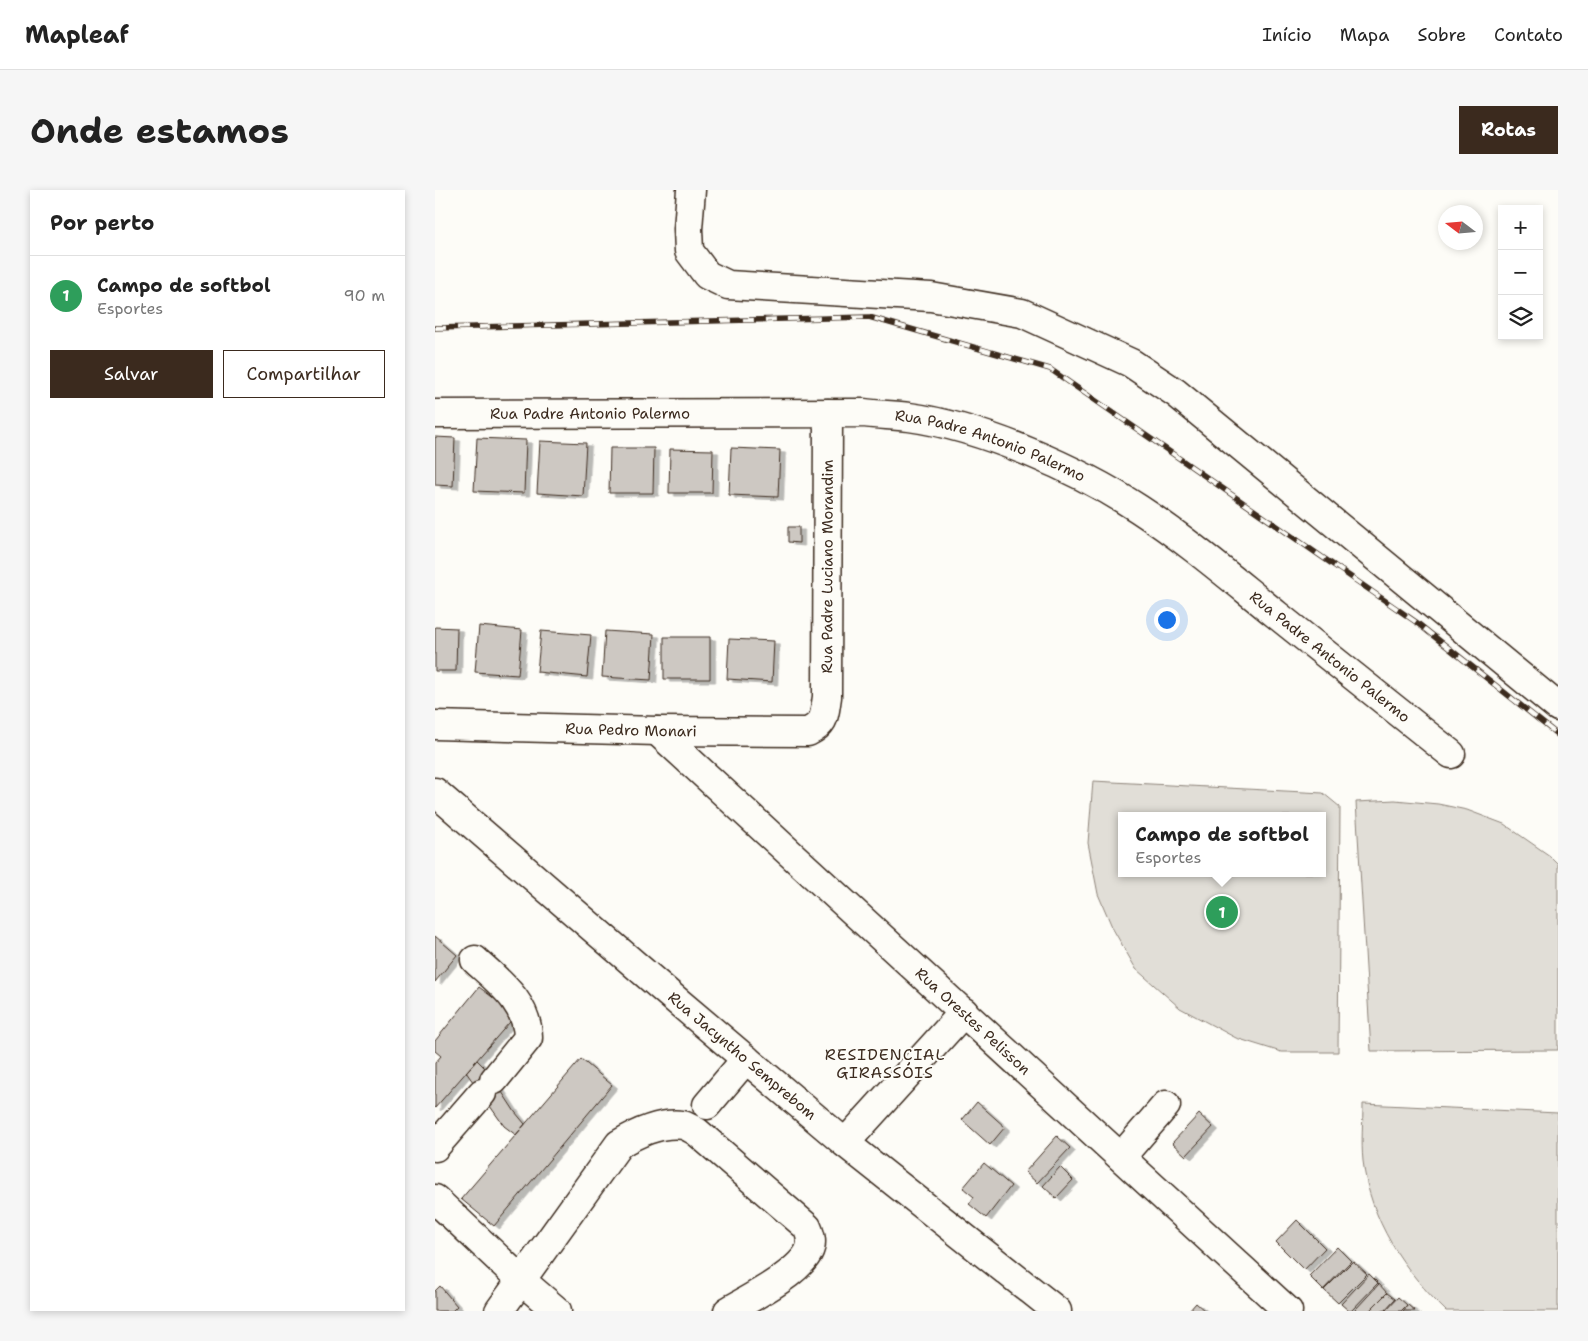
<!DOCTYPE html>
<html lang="pt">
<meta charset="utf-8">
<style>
:root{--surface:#fff;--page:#f6f6f6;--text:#222;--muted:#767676;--line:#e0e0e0;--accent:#3b2a1e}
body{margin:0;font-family:"Shantell Sans",sans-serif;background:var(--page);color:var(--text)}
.controls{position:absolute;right:15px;top:15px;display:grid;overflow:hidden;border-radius:0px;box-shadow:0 2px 8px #0003}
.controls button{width:45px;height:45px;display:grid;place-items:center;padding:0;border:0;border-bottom:1px solid var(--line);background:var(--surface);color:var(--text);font:25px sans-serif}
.compass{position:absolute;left:1003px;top:15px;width:45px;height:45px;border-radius:50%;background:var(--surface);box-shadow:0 2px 8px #0003;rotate:286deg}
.you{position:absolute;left:731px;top:429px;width:18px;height:18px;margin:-12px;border:4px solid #fff;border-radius:50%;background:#1a73e8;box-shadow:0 0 0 8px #1a73e833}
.badge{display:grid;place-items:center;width:32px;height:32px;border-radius:50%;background:var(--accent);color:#fff;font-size:16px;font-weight:700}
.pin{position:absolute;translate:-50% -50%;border:2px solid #fff;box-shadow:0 1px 5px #0006}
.popup{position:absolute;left:683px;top:622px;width:208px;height:65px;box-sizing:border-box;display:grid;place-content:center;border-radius:0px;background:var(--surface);filter:drop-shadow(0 1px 4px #0005);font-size:16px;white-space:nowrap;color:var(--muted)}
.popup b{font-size:19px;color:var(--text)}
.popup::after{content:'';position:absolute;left:50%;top:100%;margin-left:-10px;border:10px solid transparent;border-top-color:var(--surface)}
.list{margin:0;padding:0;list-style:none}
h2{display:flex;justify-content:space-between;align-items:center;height:65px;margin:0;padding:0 20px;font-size:21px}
h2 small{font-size:16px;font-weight:400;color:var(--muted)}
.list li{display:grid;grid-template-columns:32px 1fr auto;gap:15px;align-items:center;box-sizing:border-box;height:80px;padding:0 20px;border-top:1px solid var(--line)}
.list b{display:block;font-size:19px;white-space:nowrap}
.list p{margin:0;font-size:16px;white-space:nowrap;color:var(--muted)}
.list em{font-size:16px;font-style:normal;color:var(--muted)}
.actions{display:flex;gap:10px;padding:15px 20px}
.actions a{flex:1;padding:11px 0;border:1px solid var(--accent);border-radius:0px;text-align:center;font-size:18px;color:var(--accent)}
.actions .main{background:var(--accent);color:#fff}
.icon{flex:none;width:28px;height:28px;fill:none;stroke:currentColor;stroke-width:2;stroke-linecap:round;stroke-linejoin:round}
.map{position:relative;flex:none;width:1123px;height:1121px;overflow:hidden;border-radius:0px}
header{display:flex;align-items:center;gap:30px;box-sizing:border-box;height:70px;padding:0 25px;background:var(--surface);border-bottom:1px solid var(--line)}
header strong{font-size:24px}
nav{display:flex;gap:28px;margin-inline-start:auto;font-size:18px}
.intro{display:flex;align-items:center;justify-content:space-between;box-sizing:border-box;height:120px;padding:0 30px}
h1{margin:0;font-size:35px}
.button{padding:12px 22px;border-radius:0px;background:var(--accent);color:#fff;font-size:18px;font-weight:700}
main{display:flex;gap:30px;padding:0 30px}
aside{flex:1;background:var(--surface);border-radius:0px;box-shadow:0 2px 8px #0003}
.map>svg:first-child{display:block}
.green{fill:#e1ded7;stroke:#8e847a;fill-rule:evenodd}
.building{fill:#cdc8c2;stroke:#3b2a1e;filter:url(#shadow)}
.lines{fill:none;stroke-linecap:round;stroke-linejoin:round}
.minor-casing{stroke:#3b2a1e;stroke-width:31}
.minor{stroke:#fdfcf7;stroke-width:28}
.rail-casing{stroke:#3b2a1e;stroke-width:5.5}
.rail{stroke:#fdfcf7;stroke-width:4;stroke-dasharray:11;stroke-linecap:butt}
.labels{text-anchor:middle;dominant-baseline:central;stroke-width:4;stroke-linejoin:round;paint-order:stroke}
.street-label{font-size:15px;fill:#3b2a1e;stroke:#fdfcf7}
.neighbourhood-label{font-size:16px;letter-spacing:1px;fill:#3b2a1e;stroke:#fdfcf7}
</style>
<header>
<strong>Mapleaf</strong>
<nav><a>Início</a><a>Mapa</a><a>Sobre</a><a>Contato</a></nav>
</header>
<div class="intro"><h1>Onde estamos</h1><a class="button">Rotas</a></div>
<main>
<aside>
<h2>Por perto<small></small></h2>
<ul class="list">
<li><span class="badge" style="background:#2e9e5b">1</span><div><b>Campo de softbol</b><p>Esportes</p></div><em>90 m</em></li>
</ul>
<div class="actions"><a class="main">Salvar</a><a>Compartilhar</a></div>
</aside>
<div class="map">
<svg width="1123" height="1121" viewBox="0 0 1123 1121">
<defs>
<filter id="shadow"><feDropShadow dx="5.5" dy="3" stdDeviation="0" flood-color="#0004"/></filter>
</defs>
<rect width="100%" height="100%" fill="#fdfcf7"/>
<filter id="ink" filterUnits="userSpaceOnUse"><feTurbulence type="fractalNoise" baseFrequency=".02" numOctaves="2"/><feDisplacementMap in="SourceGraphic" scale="10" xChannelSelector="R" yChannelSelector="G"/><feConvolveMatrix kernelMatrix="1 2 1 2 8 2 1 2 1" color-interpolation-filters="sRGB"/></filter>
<g filter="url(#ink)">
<!-- green -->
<path class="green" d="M658,591L888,603L905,617L903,862H846L801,848L745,818L701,779L678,739L663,704L653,653ZM687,626H887V683H687Z
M960,610L1003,614L1032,620L1069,634L1115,666L1123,674V860L936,861L921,612Z
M928,914L1123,923V1121H1011C969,1081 935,1030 928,971C926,952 928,932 928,914Z"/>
<!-- building -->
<path class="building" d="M0,247L20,248L18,296L0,295Z
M42,248L91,250L89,303L39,301Z
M105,251L151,253L148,306L102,303Z
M175,258H219L218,303H174Z
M296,258L345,260L343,307L294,305Z
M235,259L278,260L277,303H234Z
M353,337H364V353L353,352Z
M44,436L87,440L83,485L40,482Z
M0,437L22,438L21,481H0Z
M106,441L156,445L152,487L102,482Z
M170,441L219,444L216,490L167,487Z
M229,447H275V489H229Z
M294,449L339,451L337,492L292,489Z
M0,746L22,765L0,792Z
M44,797L81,825L0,918V873L6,866L0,861V851Z
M146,869L177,895L59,1036L26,1009Z
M42,870L54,882L80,922L90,934L81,945L69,936L31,882Z
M542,912L570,937L555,955L527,930Z
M764,924L778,937L751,966L737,953Z
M622,946L635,958L602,993L590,982Z
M549,973L576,996L551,1028L534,1014L539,1007L528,998Z
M625,977L638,990L621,1008L608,996Z
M862,1030L890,1058L869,1080L841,1052Z
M902,1057L916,1071L888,1100L874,1086Z
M918,1071L932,1084L903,1113L889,1100Z
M934,1084L943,1093L916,1121H914L906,1114Z
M944,1094L952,1103L934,1121H922L920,1120Z
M5,1096L22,1116L17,1121H0V1101Z
M952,1103L960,1109L949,1121H934Z
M963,1107L972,1115L966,1121H950Z
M761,1113L770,1121H754Z
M973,1115L980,1121H968Z"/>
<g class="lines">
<!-- minor casing -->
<g class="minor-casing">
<g id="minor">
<path d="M256,0L253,39L254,61L272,85L293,95L496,107L587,123L696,173L741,203L1123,517"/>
<path id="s1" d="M0,224L429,223C444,225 459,225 474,227C547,237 643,279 704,319C753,351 797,389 842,425C900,471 958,517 1016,564"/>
<path id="s2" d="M0,535L222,541L373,542C391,533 389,525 392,507L393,223"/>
<path id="s3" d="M222,541L853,1121"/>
<path id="s4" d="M0,602L234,804L410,953L622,1121"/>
<path d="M40,770C64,792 93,813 93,848L59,890"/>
<path d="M272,915L311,869"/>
<path d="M410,953L529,822"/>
<path d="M0,957L47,903"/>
<path d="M686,967L731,915"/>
<path d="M0,1009L87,1091L122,1121"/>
<path d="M64,1121L184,954C202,943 226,932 248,935C252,936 257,939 262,942L372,1037C376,1046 378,1054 373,1063C361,1085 315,1108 293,1121"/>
</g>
</g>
<!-- minor -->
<use href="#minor" class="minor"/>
<!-- rail casing -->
<g class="rail-casing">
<path id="rail" d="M0,138L434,127L615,179L981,432L1123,545"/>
</g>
<!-- rail -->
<use href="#rail" class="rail"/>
</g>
</g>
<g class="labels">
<!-- street labels -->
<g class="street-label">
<text stroke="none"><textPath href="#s1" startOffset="155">Rua Padre Antonio Palermo</textPath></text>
<text stroke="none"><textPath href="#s1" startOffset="560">Rua Padre Antonio Palermo</textPath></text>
<text stroke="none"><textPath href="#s2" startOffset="546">Rua Padre Luciano Morandim</textPath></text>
<text stroke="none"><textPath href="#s1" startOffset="965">Rua Padre Antonio Palermo</textPath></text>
<text stroke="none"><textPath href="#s2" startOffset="196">Rua Pedro Monari</textPath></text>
<text stroke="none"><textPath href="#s3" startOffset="429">Rua Orestes Pelisson</textPath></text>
<text stroke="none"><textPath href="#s4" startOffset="405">Rua Jacyntho Semprebom</textPath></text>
</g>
<!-- neighbourhood labels -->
<g class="neighbourhood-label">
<text x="450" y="864">RESIDENCIAL<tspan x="450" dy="18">GIRASSÓIS</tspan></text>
</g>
</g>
</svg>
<div class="controls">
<button>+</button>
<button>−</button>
<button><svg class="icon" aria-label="layers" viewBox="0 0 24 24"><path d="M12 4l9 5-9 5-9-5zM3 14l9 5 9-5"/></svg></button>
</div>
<svg class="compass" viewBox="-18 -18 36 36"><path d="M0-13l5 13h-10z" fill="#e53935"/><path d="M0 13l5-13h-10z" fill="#767676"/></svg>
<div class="you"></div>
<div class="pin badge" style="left:787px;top:722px;background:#2e9e5b">1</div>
<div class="popup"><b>Campo de softbol</b>Esportes</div>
</div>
</main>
